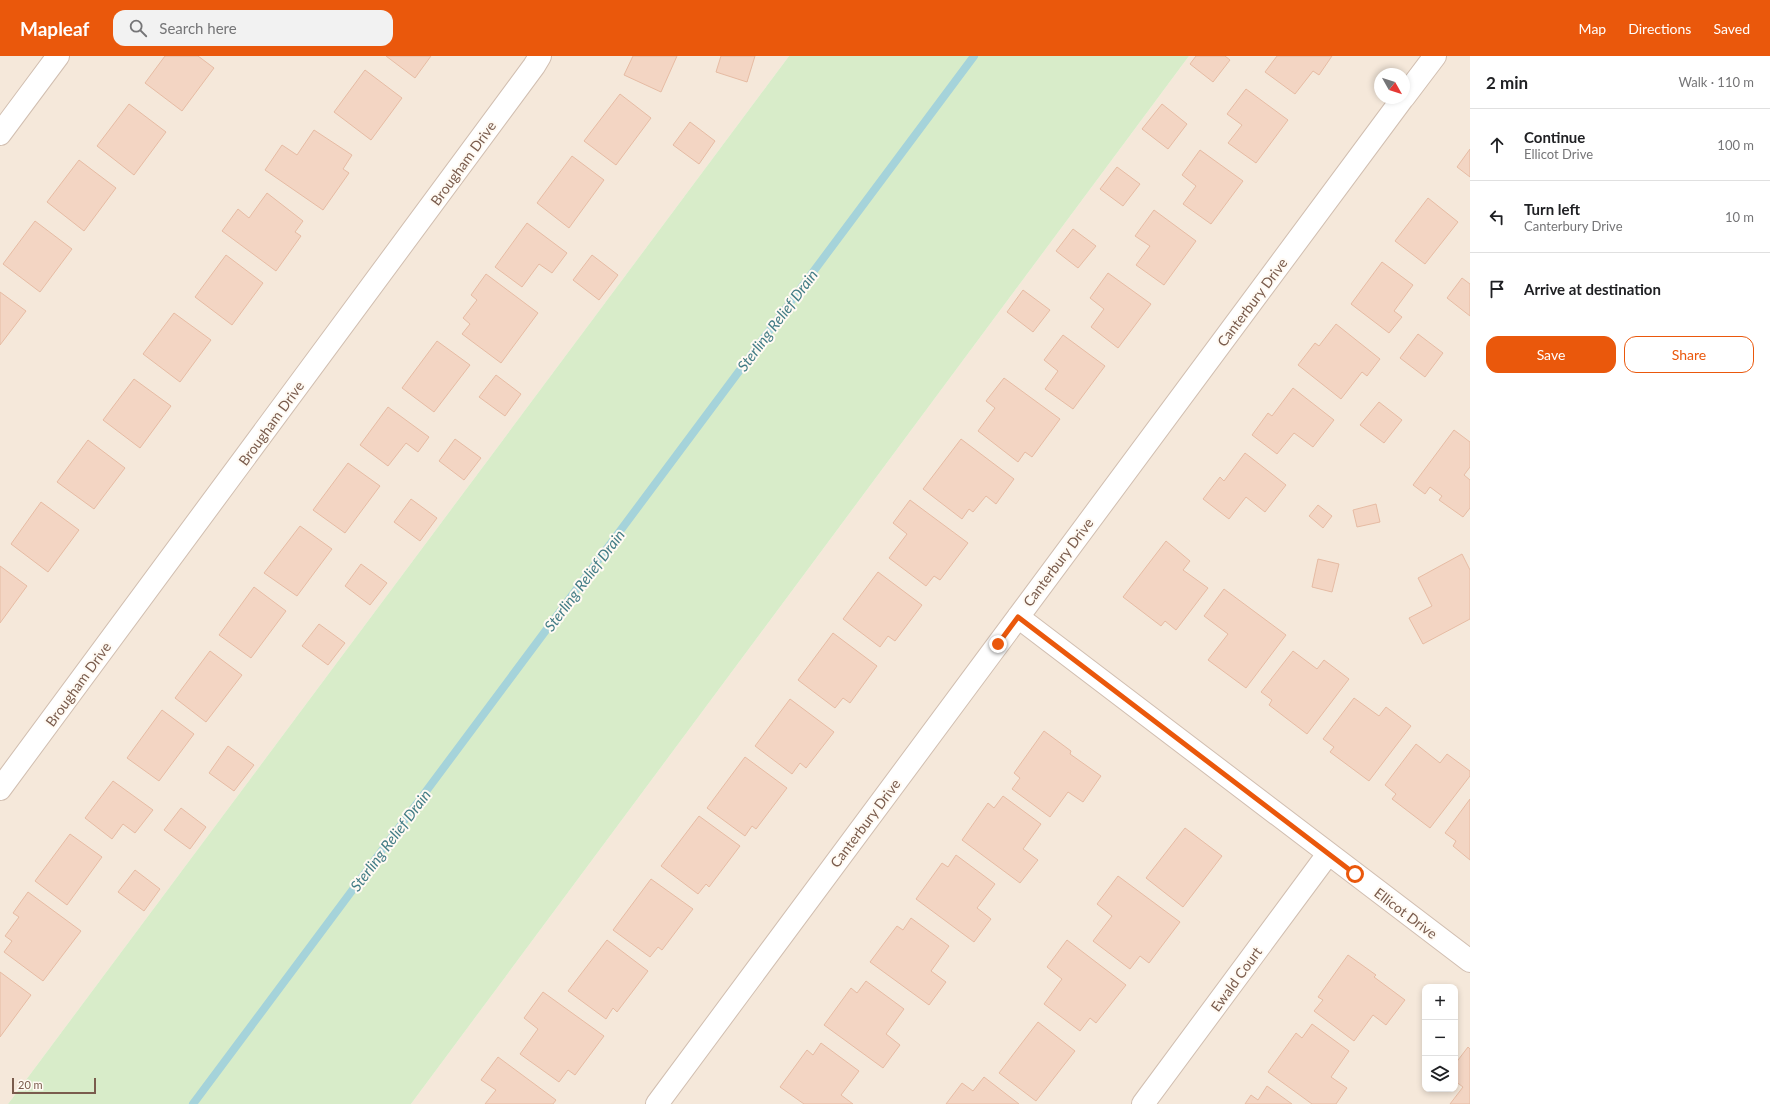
<!DOCTYPE html>
<meta charset="utf-8">
<style>
:root{--surface:#fff;--page:#f2f2f2;--text:#202124;--muted:#757577;--line:#e0e0e0;--accent:#ea580c}
body{margin:0;font-family:Lato,sans-serif;background:var(--page);color:var(--text)}
.controls{position:absolute;right:12px;bottom:12px;display:grid;overflow:hidden;border-radius:8px;box-shadow:0 2px 6px #0003}
.controls button{width:36px;height:36px;display:grid;place-items:center;padding:0;border:0;border-bottom:1px solid var(--line);background:var(--surface);color:var(--text);font:20px sans-serif}
.compass{position:absolute;left:1374px;top:12px;width:36px;height:36px;border-radius:50%;background:var(--surface);box-shadow:0 2px 6px #0003;rotate:129deg}
.scale{position:absolute;left:12px;bottom:10px;width:84px;box-sizing:border-box;padding-left:4px;border:2px solid #7a5c4d;border-top:0;font-size:11px;line-height:14px;white-space:nowrap;color:#7a5c4d;-webkit-text-stroke:3px #fffaf3;paint-order:stroke}
.stop{position:absolute;width:12px;height:12px;margin:-9px;border:3px solid #ea580c;border-radius:50%;background:#fff}
.stop.end{background:#ea580c;border-color:#fff;box-shadow:0 1px 4px #0008}
.list{margin:0;padding:0;list-style:none}
h2{display:flex;justify-content:space-between;align-items:center;height:52px;margin:0;padding:0 16px;font-size:17px}
h2 small{font-size:13px;font-weight:400;color:var(--muted)}
.list li{display:grid;grid-template-columns:26px 1fr auto;gap:12px;align-items:center;box-sizing:border-box;height:72px;padding:0 16px;border-top:1px solid var(--line)}
.list b{display:block;font-size:15px;white-space:nowrap}
.list p{margin:0;font-size:13px;white-space:nowrap;color:var(--muted)}
.list em{font-size:13px;font-style:normal;color:var(--muted)}
.actions{display:flex;gap:8px;padding:12px 16px}
.actions a{flex:1;padding:9px 0;border:1px solid var(--accent);border-radius:12px;text-align:center;font-size:14px;color:var(--accent)}
.actions .main{background:var(--accent);color:#fff}
.icon{flex:none;width:22px;height:22px;fill:none;stroke:currentColor;stroke-width:2;stroke-linecap:round;stroke-linejoin:round}
.map{position:relative;flex:none;width:1470px;height:1048px;overflow:hidden}
header{display:flex;align-items:center;gap:24px;box-sizing:border-box;height:56px;padding:0 20px;background:var(--accent);color:#fff}
header strong{font-size:19px}
nav{display:flex;gap:22px;margin-inline-start:auto;font-size:14px}
.search{width:280px;height:36px;background:var(--page);display:flex;align-items:center;gap:10px;box-sizing:border-box;padding:0 14px;border-radius:12px;color:var(--muted);font-size:15px}
main{display:flex}
aside{flex:1;background:var(--surface)}
.map>svg:first-child{display:block}
.residential{fill:#f5e8da;fill-rule:evenodd}
.green{fill:#d8ecc9}
.lines{fill:none;stroke-linecap:round;stroke-linejoin:round}
.stream{stroke:#a5d3da;stroke-width:8}
.building{fill:#f3d5c3;stroke:#e6bba3}
.minor-casing{stroke:#d1beb0;stroke-width:24}
.minor{stroke:#fff;stroke-width:22}
.route{stroke:#ea580c;stroke-width:5}
.labels{text-anchor:middle;dominant-baseline:central;stroke-width:4;stroke-linejoin:round;paint-order:stroke}
.street-label{font-size:14px;fill:#7a5c4d;stroke:#fffaf3}
.water-label{font-size:15px;font-style:italic;fill:#437c86;stroke:#fffaf3}
</style>
<header>
<strong>Mapleaf</strong>
<div class="search"><svg class="icon" aria-label="search" viewBox="0 0 24 24"><circle cx="10" cy="10" r="6"/><path d="M15 15l6 6"/></svg>Search here</div>
<nav><a>Map</a><a>Directions</a><a>Saved</a></nav>
</header>
<main>
<div class="map">
<svg width="1470" height="1048" viewBox="0 0 1470 1048">
<rect width="100%" height="100%" fill="#fdf6ec"/>
<!-- residential -->
<path class="residential" d="M0,0H789L8,1048H0Z
M1189,0H1470V1048H411ZM1380,18H1404V42H1380ZM1425,931H1455V1033H1425Z"/>
<!-- green -->
<path class="green" d="M789,0H1189L411,1048H8Z"/>
<g class="lines">
<!-- stream -->
<path class="stream" d="M193,1048L974,0"/>
</g>
<!-- building -->
<path class="building" d="M165,0H198L214,12L182,55L145,27Z
M386,0H431L415,22Z
M633,0H677L661,36L624,19Z
M721,0H755L747,26L716,16Z
M1196,0H1225L1230,4L1213,26L1190,8Z
M1277,0H1332L1319,19L1313,15L1295,38L1265,16Z
M365,14L402,42L371,84L334,56Z
M1246,33L1288,64L1256,107L1228,87L1242,69L1227,58Z
M620,38L651,62L616,109L584,85Z
M129,48L166,76L134,119L97,90Z
M1162,48L1187,68L1168,93L1142,73Z
M690,66L715,85L699,108L673,89Z
M314,74L352,99L343,113L349,117L323,154L265,114L282,89L297,99Z
M1470,93V121L1457,111Z
M1200,94L1243,125L1211,168L1183,148L1196,130L1182,119Z
M572,100L604,124L569,172L537,147Z
M79,104L116,132L84,175L47,146Z
M1117,111L1140,128L1123,150L1100,133Z
M267,137L303,165L295,176L301,180L276,215L222,175L238,153L249,162Z
M1428,142L1458,166L1425,208L1395,185Z
M1154,154L1196,185L1164,229L1136,209L1150,190L1135,180Z
M35,165L72,193L40,236L3,208Z
M527,167L567,197L552,217L539,208L522,231L495,211Z
M1073,173L1096,190L1078,212L1056,195Z
M226,199L263,227L232,269L195,241Z
M592,199L618,219L599,244L573,224Z
M1382,206L1413,229L1394,255L1402,261L1389,277L1351,248Z
M1108,217L1151,248L1118,292L1091,271L1104,253L1090,242Z
M486,218L538,257L501,307L462,278L470,268L463,262L477,244L471,239Z
M1462,222L1470,228V260L1447,242Z
M1023,234L1050,254L1033,276L1007,256Z
M0,236L26,255L0,289Z
M174,257L211,284L180,326L143,298Z
M1336,268L1380,303L1367,320L1362,316L1341,343L1298,309L1315,287L1319,290Z
M1418,278L1443,297L1425,321L1400,302Z
M1063,279L1105,310L1073,353L1045,333L1058,315L1044,304Z
M437,285L470,309L434,356L402,332Z
M496,319L521,338L505,360L479,341Z
M1004,322L1060,363L1032,401L1025,396L1018,406L978,375L995,352L986,345Z
M134,323L171,350L140,392L103,364Z
M1293,332L1334,364L1313,391L1294,377L1277,398L1252,379L1268,357L1272,360Z
M1379,346L1402,364L1384,387L1360,369Z
M388,351L429,381L418,396L406,387L388,410L360,389Z
M1454,374L1470,386V411L1464,419L1470,424V452L1463,461L1439,444L1442,440L1430,431L1425,438L1413,429Z
M455,383L481,402L464,424L439,405Z
M961,383L1014,423L996,448L986,440L973,456L969,453L962,463L923,433Z
M88,384L125,412L94,453L57,426Z
M1245,397L1286,429L1265,456L1246,441L1229,463L1203,443L1220,421L1224,425Z
M348,407L380,430L345,477L313,454Z
M411,443L437,462L420,485L394,466Z
M910,444L968,487L940,524L934,520L926,530L889,502L907,478L893,467Z
M41,446L79,474L48,516L11,488Z
M1376,448L1380,466L1357,471L1353,454Z
M1318,449L1332,460L1323,472L1309,460Z
M300,470L332,493L297,540L264,517Z
M1166,485L1190,505L1183,514L1208,532L1176,574L1165,565L1161,570L1123,541Z
M1462,498L1470,514V563L1423,588L1409,562L1432,550L1418,522Z
M1318,503L1339,508L1332,536L1312,531Z
M361,508L387,527L370,549L345,530Z
M0,510L27,530L0,567Z
M878,516L922,549L895,585L888,580L880,591L843,563Z
M254,531L286,555L251,602L219,579Z
M1224,533L1286,579L1246,632L1208,604L1228,578L1204,560Z
M319,568L345,587L328,609L302,590Z
M833,577L877,610L850,647L843,642L835,652L798,624Z
M210,595L242,619L206,666L175,642Z
M1293,595L1317,613L1324,604L1349,623L1307,678L1269,649L1272,644L1261,636Z
M1354,642L1379,660L1386,651L1411,670L1369,725L1330,696L1334,691L1323,683Z
M790,643L834,676L806,712L800,707L792,718L755,690Z
M162,654L194,678L159,725L127,702Z
M1044,675L1071,695L1070,698L1101,720L1083,746L1068,736L1050,761L1012,733L1020,722L1014,717Z
M1416,688L1440,707L1447,698L1470,715V720L1430,772L1392,743L1396,738L1385,729Z
M228,690L254,709L234,735L209,717Z
M745,701L787,732L756,773L752,770L745,780L707,752Z
M113,725L153,754L135,777L123,768L112,783L85,762Z
M1003,740L1041,768L1023,793L1038,804L1020,827L962,784L988,747L994,752Z
M1470,743V804L1453,790L1456,785L1445,777Z
M181,752L206,771L190,793L164,774Z
M699,760L740,790L709,831L706,828L698,838L661,810Z
M1185,772L1222,800L1183,851L1146,822Z
M70,778L102,801L67,849L35,825Z
M956,799L995,828L977,852L991,863L974,886L916,843L942,807L948,811Z
M135,814L160,833L144,855L118,836Z
M1118,820L1180,866L1149,907L1140,900L1130,913L1093,885L1112,860L1097,848Z
M651,823L693,853L662,894L658,891L650,901L613,874Z
M28,836L81,875L43,925L4,896L12,885L5,880L19,861L13,857Z
M911,862L949,890L931,915L946,926L929,949L870,906L897,870L903,874Z
M607,884L648,915L617,956L613,952L606,963L568,935Z
M1067,884L1126,929L1096,967L1090,962L1080,975L1044,948L1062,923L1047,911Z
M1348,899L1376,919L1374,921L1405,944L1386,969L1373,959L1354,985L1314,955L1323,944L1318,941Z
M0,916L31,939L0,981Z
M866,925L904,953L886,978L900,989L883,1012L824,969L851,932L857,937Z
M543,936L604,980L575,1019L568,1014L559,1026L520,998L538,973L524,962Z
M1038,966L1075,995L1036,1045L999,1017Z
M1312,968L1349,995L1331,1021L1347,1032L1336,1048H1312L1268,1016L1296,977L1302,982Z
M821,987L859,1015L841,1039L853,1048H804L780,1031L807,994L813,999Z
M1468,991L1470,993V1048H1450L1463,1031L1455,1025V1008Z
M498,1001L556,1044L553,1048H485L496,1034L481,1024Z
M984,1021L1019,1048H946L962,1027L973,1035Z
M1267,1030L1292,1048H1245L1251,1039L1258,1044Z"/>
<g class="lines">
<!-- minor casing -->
<g class="minor-casing">
<path id="minor" d="M1404,41L1435,0
M0,78L58,0
M1018,561L1470,905
M0,733L534,10L540,0
M657,1048L1403,42
M1143,1048L1328,798"/>
</g>
<!-- minor -->
<use href="#minor" class="minor"/>
</g>
<g class="lines">
<!-- route -->
<path class="route" d="M998,588L1018,561L1355,818"/>
</g>
<g class="labels">
<!-- street labels -->
<g class="street-label">
<text transform="translate(463 107) rotate(-54)">Brougham Drive</text>
<text transform="translate(1252 246) rotate(-53)">Canterbury Drive</text>
<text transform="translate(271 367) rotate(-54)">Brougham Drive</text>
<text transform="translate(1058 506) rotate(-53)">Canterbury Drive</text>
<text transform="translate(78 628) rotate(-54)">Brougham Drive</text>
<text transform="translate(865 767) rotate(-53)">Canterbury Drive</text>
<text transform="translate(1406 857) rotate(37)">Ellicot Drive</text>
<text transform="translate(1236 923) rotate(-54)">Ewald Court</text>
</g>
<!-- water labels -->
<g class="water-label">
<text transform="translate(777 264) rotate(-53)">Sterling Relief Drain</text>
<text transform="translate(584 524) rotate(-53)">Sterling Relief Drain</text>
<text transform="translate(390 784) rotate(-53)">Sterling Relief Drain</text>
</g>
</g>
</svg>
<div class="controls">
<button>+</button>
<button>−</button>
<button><svg class="icon" aria-label="layers" viewBox="0 0 24 24"><path d="M12 4l9 5-9 5-9-5zM3 14l9 5 9-5"/></svg></button>
</div>
<svg class="compass" viewBox="-18 -18 36 36"><path d="M0-13l5 13h-10z" fill="#e53935"/><path d="M0 13l5-13h-10z" fill="#757577"/></svg>
<div class="scale">20 m</div>
<div class="stop" style="left:1355px;top:818px"></div>
<div class="stop end" style="left:998px;top:588px"></div>
</div>
<aside>
<h2>2 min<small>Walk · 110 m</small></h2>
<ul class="list">
<li><svg class="icon" aria-label="ahead" viewBox="0 0 24 24"><path d="M12 20V5M6 11l6-6 6 6"/></svg><div><b>Continue</b><p>Ellicot Drive</p></div><em>100 m</em></li>
<li><svg class="icon" aria-label="left" viewBox="0 0 24 24"><path d="M17 20v-9H6M10 6l-5 5 5 5"/></svg><div><b>Turn left</b><p>Canterbury Drive</p></div><em>10 m</em></li>
<li><svg class="icon" aria-label="arrive" viewBox="0 0 24 24"><path d="M6 21V4h12l-3 4 3 4H6"/></svg><div><b>Arrive at destination</b></div></li>
</ul>
<div class="actions"><a class="main">Save</a><a>Share</a></div>
</aside>
</main>
